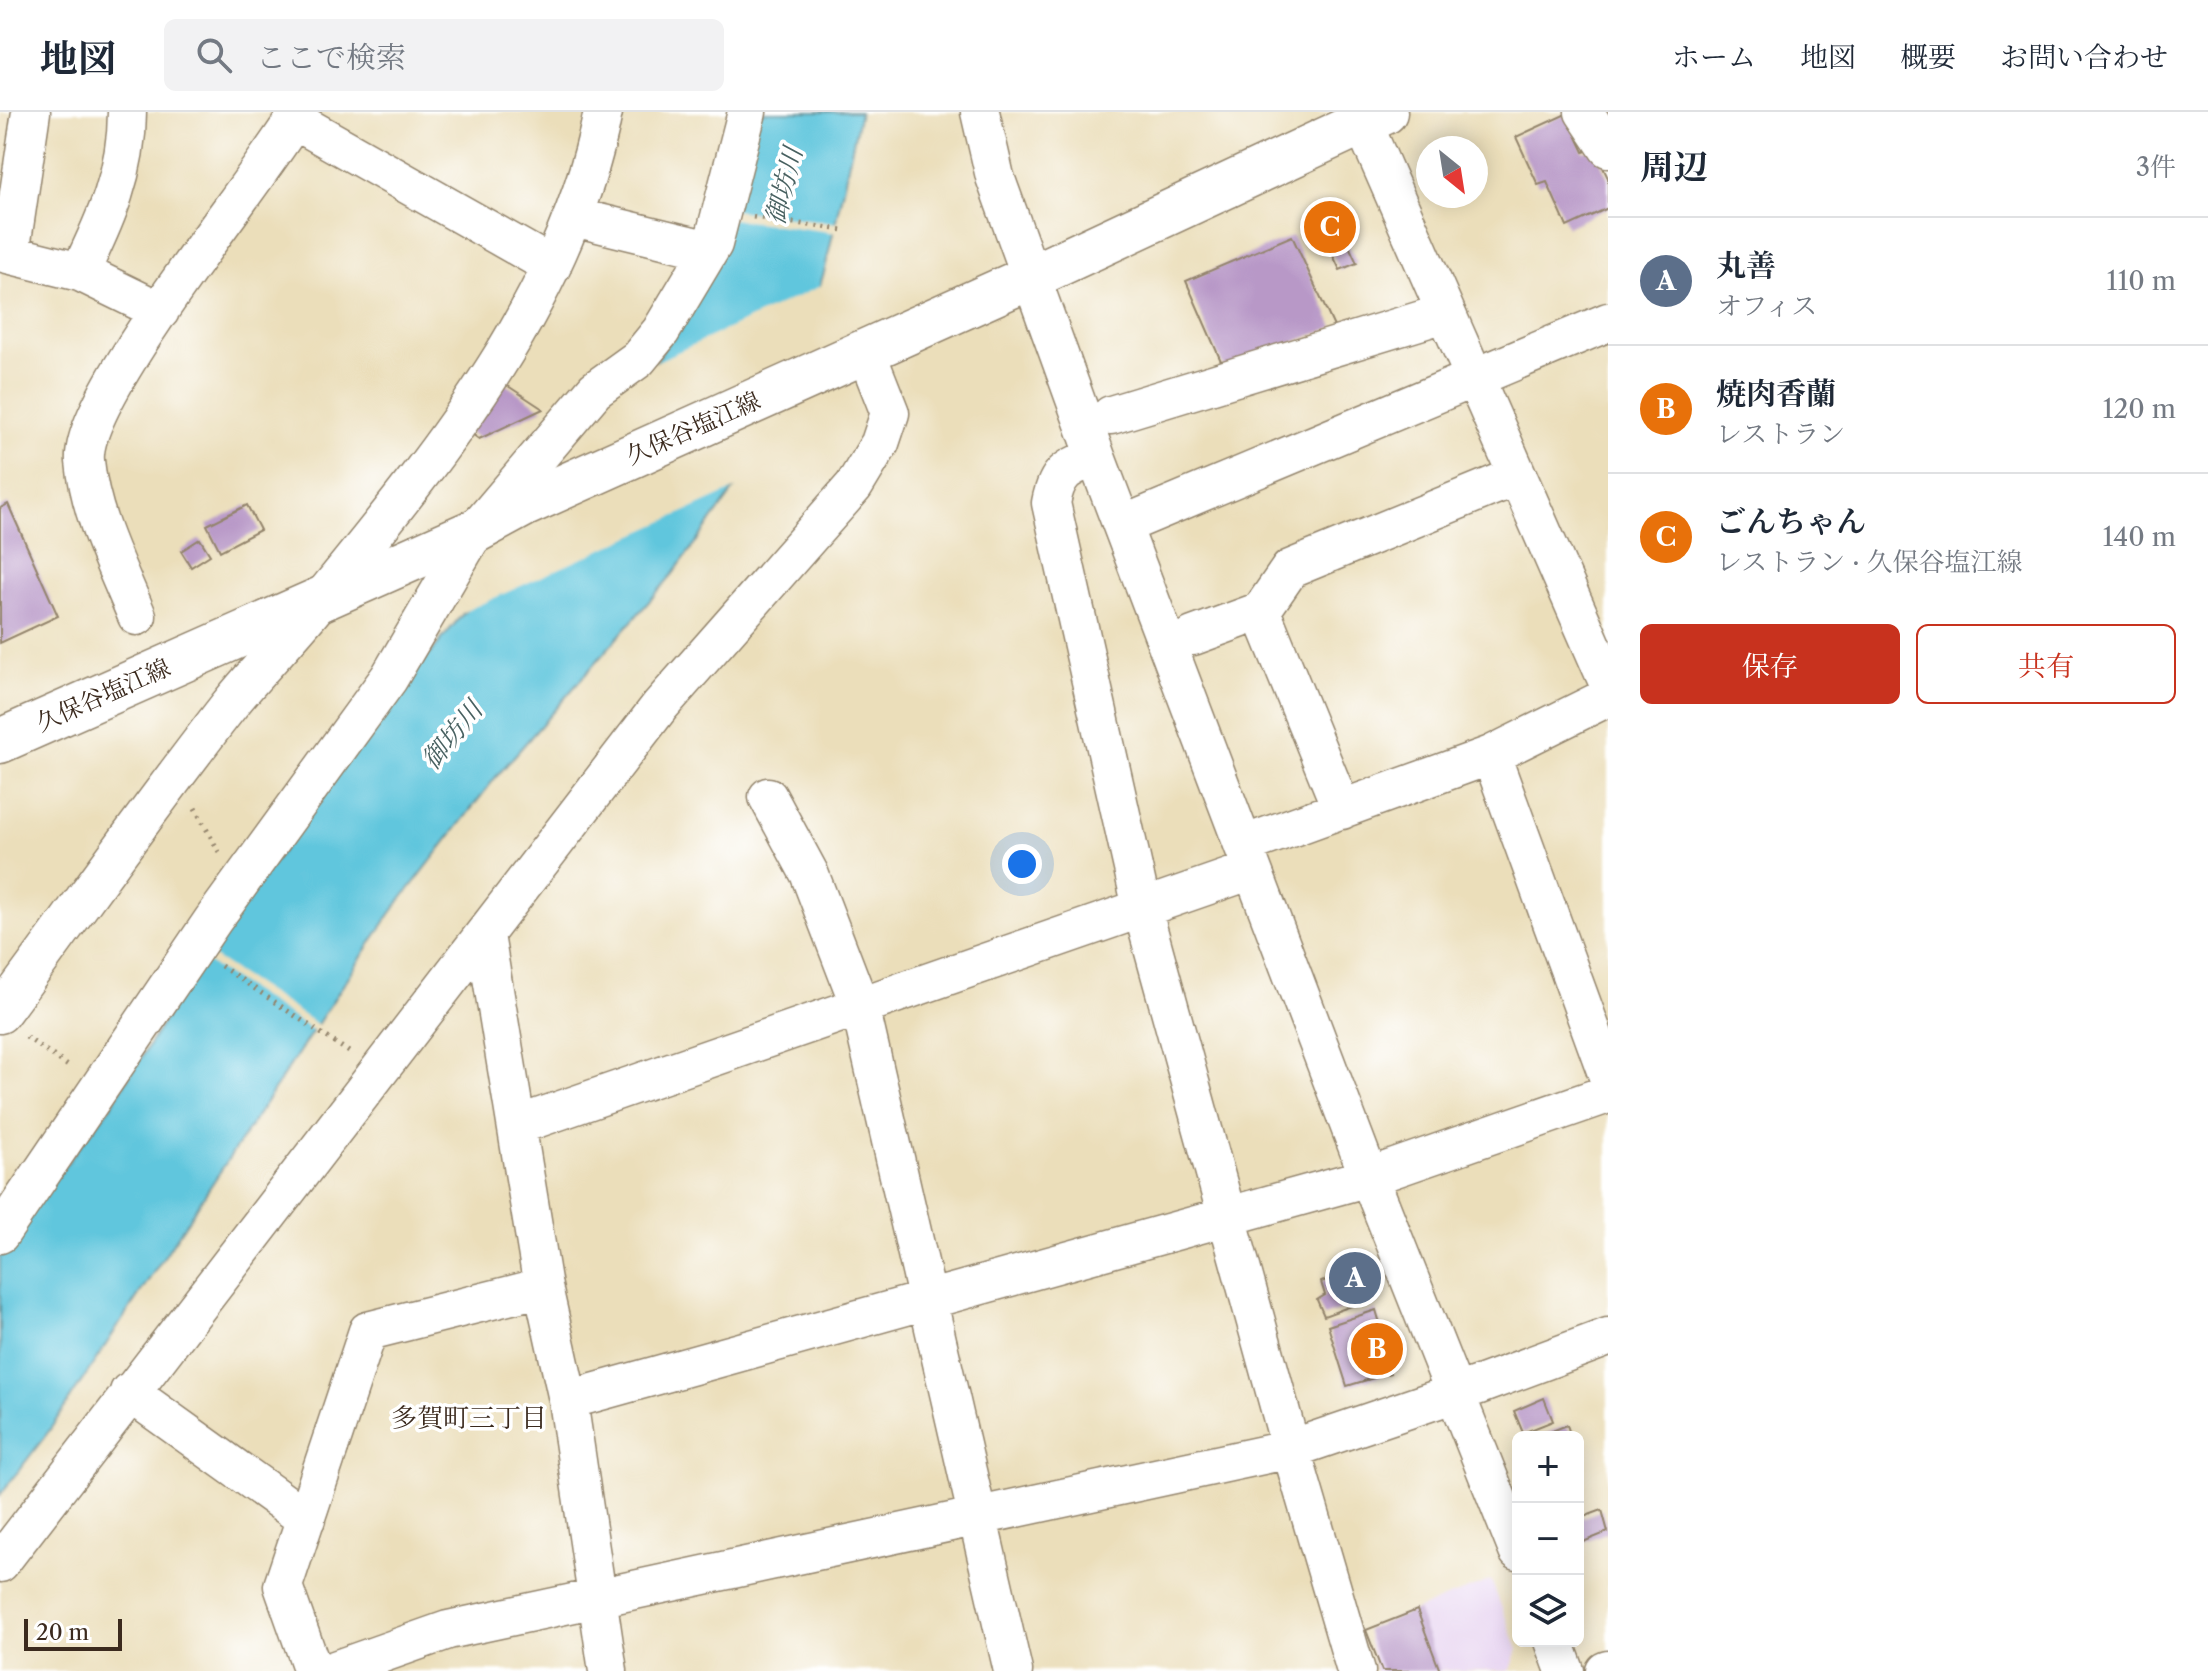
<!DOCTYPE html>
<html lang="ja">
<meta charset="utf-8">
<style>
:root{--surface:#fff;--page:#f2f2f3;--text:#1f2937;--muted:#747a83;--line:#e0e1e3;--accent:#c8321e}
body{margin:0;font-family:"Libre Caslon Text","Noto Serif JP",serif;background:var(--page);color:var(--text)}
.controls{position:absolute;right:24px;bottom:24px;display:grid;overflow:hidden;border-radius:12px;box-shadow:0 4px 20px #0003}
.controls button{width:72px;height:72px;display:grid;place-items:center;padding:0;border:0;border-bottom:2px solid var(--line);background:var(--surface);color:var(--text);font:40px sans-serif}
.compass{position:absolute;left:1416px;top:24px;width:72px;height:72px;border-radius:50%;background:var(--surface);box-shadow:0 4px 20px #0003;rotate:150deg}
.scale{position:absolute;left:24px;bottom:20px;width:98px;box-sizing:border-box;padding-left:8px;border:4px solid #3b2a1e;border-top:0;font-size:22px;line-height:28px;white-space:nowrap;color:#3b2a1e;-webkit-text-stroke:6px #fff;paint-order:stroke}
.you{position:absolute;left:1022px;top:752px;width:28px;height:28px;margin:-20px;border:6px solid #fff;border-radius:50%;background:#1a73e8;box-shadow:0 0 0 12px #1a73e833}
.badge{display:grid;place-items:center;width:52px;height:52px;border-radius:50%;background:var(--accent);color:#fff;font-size:26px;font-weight:700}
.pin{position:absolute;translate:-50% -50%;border:4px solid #fff;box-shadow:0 2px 8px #0006}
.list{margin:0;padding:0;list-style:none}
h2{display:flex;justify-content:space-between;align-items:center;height:104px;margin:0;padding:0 32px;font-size:34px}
h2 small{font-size:26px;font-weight:400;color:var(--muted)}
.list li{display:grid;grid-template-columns:52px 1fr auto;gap:24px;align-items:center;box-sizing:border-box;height:128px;padding:0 32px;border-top:2px solid var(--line)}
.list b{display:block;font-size:30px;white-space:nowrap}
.list p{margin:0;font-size:26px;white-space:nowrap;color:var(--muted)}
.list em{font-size:26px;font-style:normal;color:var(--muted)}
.actions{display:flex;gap:16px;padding:24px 32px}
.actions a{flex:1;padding:18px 0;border:2px solid var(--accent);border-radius:12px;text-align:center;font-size:28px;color:var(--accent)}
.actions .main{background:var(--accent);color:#fff}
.icon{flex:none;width:44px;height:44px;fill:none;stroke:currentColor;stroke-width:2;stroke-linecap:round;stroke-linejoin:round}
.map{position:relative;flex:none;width:1608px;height:1559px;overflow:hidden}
header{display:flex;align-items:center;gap:48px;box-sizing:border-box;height:112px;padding:0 40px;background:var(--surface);border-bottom:2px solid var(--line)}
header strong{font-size:38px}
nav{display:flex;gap:44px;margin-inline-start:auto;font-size:28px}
.search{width:560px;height:72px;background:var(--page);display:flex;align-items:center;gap:20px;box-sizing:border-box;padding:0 28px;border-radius:12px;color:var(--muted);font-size:30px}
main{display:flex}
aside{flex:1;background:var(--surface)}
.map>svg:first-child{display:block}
.built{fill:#e6d2f0}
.water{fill:#60c6dd;stroke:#4e787e;stroke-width:2}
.pier{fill:#ebdeba}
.building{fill:#b898c7}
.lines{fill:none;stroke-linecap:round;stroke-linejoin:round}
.minor-casing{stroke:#93846c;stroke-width:41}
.major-casing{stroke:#93846c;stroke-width:47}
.path{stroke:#93846c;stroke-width:5;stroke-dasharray:2 6;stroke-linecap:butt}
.minor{stroke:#fff;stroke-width:38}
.major{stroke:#fff;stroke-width:44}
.labels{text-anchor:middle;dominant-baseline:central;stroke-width:7;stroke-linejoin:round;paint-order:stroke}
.street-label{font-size:24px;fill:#3b2a1e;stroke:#fff}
.water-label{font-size:26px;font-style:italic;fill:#486161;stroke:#fff}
.neighbourhood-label{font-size:26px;fill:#3b2a1e;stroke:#fff}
</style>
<header>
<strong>地図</strong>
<div class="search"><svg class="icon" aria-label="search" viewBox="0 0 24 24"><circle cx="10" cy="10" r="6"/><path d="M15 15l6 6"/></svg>ここで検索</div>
<nav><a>ホーム</a><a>地図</a><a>概要</a><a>お問い合わせ</a></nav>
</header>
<main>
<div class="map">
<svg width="1608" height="1559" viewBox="0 0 1608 1559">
<rect width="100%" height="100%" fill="#fff"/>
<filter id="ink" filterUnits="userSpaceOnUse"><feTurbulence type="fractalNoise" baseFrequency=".0125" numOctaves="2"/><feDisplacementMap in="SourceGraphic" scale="16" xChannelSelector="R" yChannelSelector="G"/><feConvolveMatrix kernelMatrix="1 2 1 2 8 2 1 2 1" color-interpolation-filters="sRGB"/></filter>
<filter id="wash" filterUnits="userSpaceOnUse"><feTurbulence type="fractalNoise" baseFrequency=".006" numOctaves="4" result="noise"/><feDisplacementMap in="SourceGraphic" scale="32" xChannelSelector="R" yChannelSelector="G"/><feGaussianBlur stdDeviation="1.8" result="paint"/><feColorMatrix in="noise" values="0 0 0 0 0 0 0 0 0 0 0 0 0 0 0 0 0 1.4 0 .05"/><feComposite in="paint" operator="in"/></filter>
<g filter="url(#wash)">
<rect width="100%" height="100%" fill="#ebdeba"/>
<!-- built -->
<path class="built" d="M1491,1468L1518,1537L1511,1558L1376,1559L1366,1518Z"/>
<!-- water -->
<path class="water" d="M754,0H860L825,157L784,289L749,357L673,462L496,665L390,802L49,1319L0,1383V1138L111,994L189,868L383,599L607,326L667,232Z"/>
<!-- pier -->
<path class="pier" d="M726,97L838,111L837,121L725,106Z
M825,172L788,290L742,374L461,501L604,323L649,253Z
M204,839L320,914L315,920L199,845Z"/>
<g id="blocks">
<!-- building -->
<path class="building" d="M1566,2L1584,40L1594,36L1608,66V96L1567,115L1547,70L1538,73L1516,25Z
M1334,102L1357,151L1340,158L1317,110Z
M1292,124L1334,215L1224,256L1186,169Z
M502,270L543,297L479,327L468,319Z
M8,392L58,504L0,531V396Z
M247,393L260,418L220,439L207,413Z
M200,427L210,443L191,455L181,439Z
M1368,1152L1379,1184L1324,1204L1317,1188L1325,1183L1321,1170Z
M1376,1198L1391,1248L1386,1251L1390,1261L1347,1274L1328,1214Z
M1544,1286L1553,1309L1523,1321L1514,1299Z
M1567,1313L1571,1325H1537Z
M1602,1398L1608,1420L1578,1432V1407Z
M1417,1498L1440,1559H1382L1366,1518Z"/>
</g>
</g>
<g filter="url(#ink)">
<use href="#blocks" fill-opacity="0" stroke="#93846c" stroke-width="2"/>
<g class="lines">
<!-- minor casing -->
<g class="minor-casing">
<path id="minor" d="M980,0L995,65L1096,345L1369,1065L1518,1439
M1358,0L1608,570
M1584,0L1608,36
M294,8L552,154
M574,105L709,138
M0,140L80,160L160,199
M10,142L31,0
M80,160C106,107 127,60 127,0
M1111,303L1445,201
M1096,345C1066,356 1057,360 1051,391L1142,796L1291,1337L1356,1559
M1123,413L1608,210
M1261,499L1342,698
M137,504C117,455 90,403 85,349C79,284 259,69 299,0
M1193,524L1261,499L1290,457L1517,364
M1491,643L1608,964
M768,685L809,761L860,894L1013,1559
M1243,733L1491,643L1608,585
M485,823L543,1175L568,1288L608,1559
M0,902C76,800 149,696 227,596C257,558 292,524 322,486C439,342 567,187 603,0
M518,1013L1252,758
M0,1122L213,808L389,566L475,419L595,278L638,247L661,219L713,132L747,0
M129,1280L306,1407
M568,1288L1369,1065L1608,982
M0,1451L660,594L854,374L880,331L890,301L866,240
M1554,1529L1565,1559
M313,1559L283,1474L368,1219L543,1175
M332,1559L448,1518L1291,1337L1479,1273L1608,1225
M1605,1559L1608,1558"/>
</g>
<!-- major casing -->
<g class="major-casing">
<path id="major" d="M0,629L475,419L525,392L1033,164L1385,0"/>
</g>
<!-- path -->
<path class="path" d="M753,105L843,118
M195,696L219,740
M221,854L349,940
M26,925L71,956"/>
<!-- minor -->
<use href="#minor" class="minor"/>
<!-- major -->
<use href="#major" class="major"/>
</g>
</g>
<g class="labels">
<!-- street labels -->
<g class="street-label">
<text transform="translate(693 316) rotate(-24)">久保谷塩江線</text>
<text transform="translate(103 583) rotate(-24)">久保谷塩江線</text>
</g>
<!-- water labels -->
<g class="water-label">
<text transform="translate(784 74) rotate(-76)">御坊川</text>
<text transform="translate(452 623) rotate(-51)">御坊川</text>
</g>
<!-- neighbourhood labels -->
<g class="neighbourhood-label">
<text x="469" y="1306">多賀町三丁目</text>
</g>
</g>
</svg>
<div class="controls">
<button>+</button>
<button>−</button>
<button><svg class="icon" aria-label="layers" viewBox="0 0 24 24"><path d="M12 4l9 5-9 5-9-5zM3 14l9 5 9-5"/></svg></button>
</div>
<svg class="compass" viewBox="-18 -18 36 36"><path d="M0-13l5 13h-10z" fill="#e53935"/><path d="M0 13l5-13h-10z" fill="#747a83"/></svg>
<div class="scale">20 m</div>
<div class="you"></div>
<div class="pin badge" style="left:1355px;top:1166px;background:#5c6f8a">A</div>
<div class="pin badge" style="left:1377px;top:1237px;background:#e8710a">B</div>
<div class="pin badge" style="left:1330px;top:115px;background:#e8710a">C</div>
</div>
<aside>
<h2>周辺<small>3件</small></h2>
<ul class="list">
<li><span class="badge" style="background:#5c6f8a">A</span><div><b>丸善</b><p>オフィス</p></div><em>110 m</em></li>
<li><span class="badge" style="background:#e8710a">B</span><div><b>焼肉香蘭</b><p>レストラン</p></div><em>120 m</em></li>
<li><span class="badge" style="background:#e8710a">C</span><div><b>ごんちゃん</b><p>レストラン · 久保谷塩江線</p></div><em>140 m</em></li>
</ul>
<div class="actions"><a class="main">保存</a><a>共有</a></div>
</aside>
</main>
